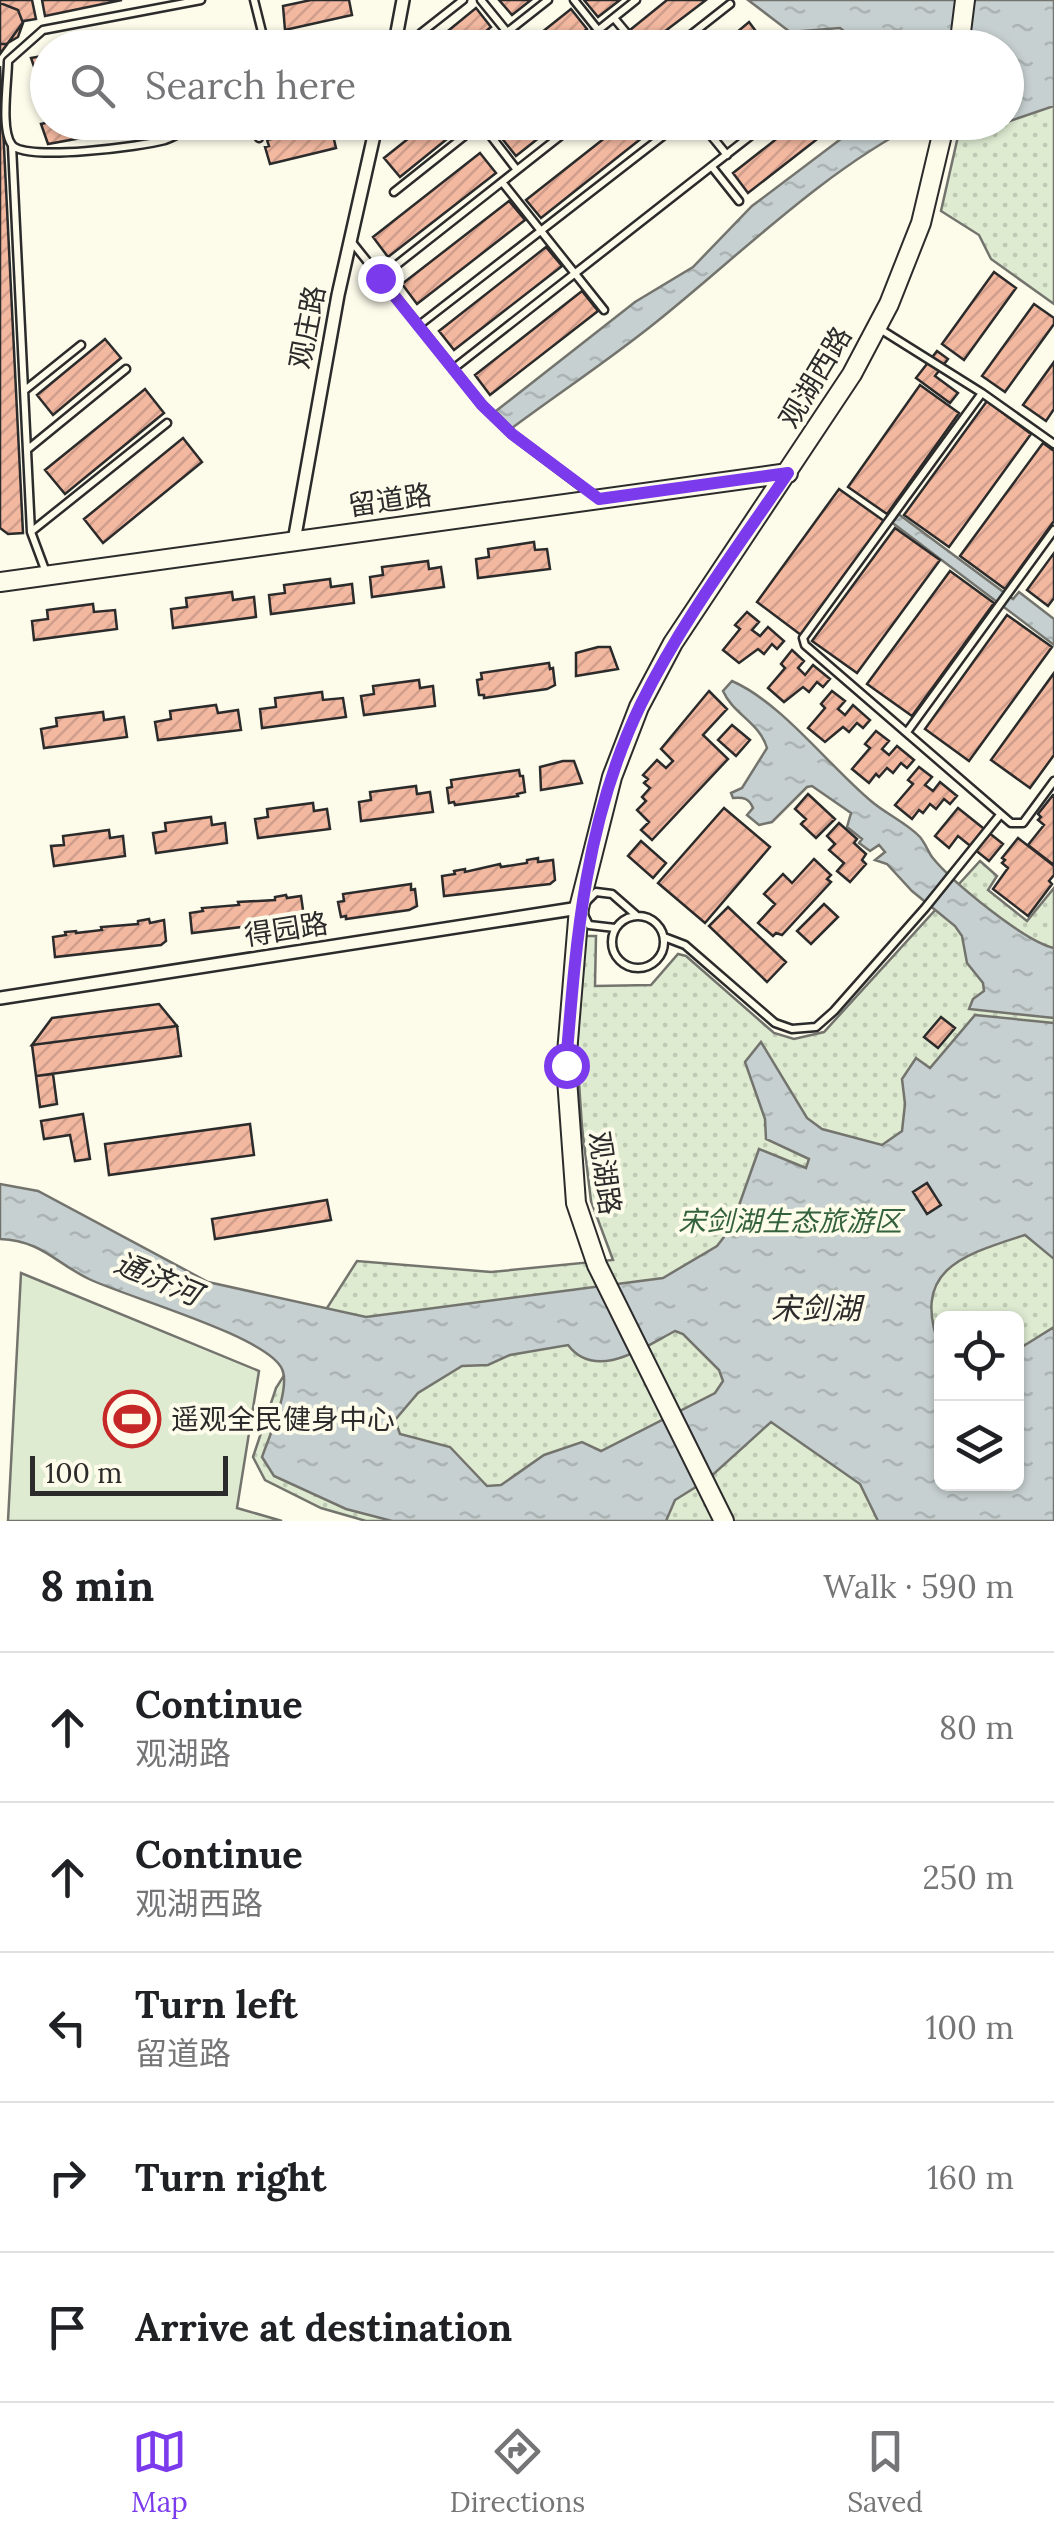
<!DOCTYPE html>
<meta charset="utf-8">
<style>
:root{--surface:#fff;--page:#f2f2f2;--text:#202124;--muted:#757577;--line:#e0e0e0;--accent:#7c3aed}
body{margin:0;font-family:Lora,"Noto Sans SC",serif;background:var(--page);color:var(--text)}
.controls{position:absolute;right:30px;bottom:30px;display:grid;overflow:hidden;border-radius:15px;box-shadow:0 2px 8px #0004}
.controls button{width:90px;height:90px;display:grid;place-items:center;padding:0;border:0;border-bottom:2px solid var(--line);background:var(--surface);color:var(--text);font:50px sans-serif}
.scale{position:absolute;left:30px;bottom:25px;width:198px;box-sizing:border-box;padding-left:10px;border:5px solid #2b2b2b;border-top:0;font-size:28px;line-height:35px;white-space:nowrap;color:#2b2b2b;-webkit-text-stroke:8px #fdfbea;paint-order:stroke}
.stop{position:absolute;width:30px;height:30px;margin:-22px;border:8px solid #7c3aed;border-radius:50%;background:#fff}
.stop.end{background:#7c3aed;border-color:#fff;box-shadow:0 2px 10px #0008}
.list{margin:0;padding:0;list-style:none}
h2{display:flex;justify-content:space-between;align-items:center;height:130px;margin:0;padding:0 40px;font-size:42px}
h2 small{font-size:32px;font-weight:400;color:var(--muted)}
.list li{display:grid;grid-template-columns:65px 1fr auto;gap:30px;align-items:center;box-sizing:border-box;height:150px;padding:0 40px;border-top:2px solid var(--line)}
.list b{display:block;font-size:38px;white-space:nowrap}
.list p{margin:0;font-size:32px;white-space:nowrap;color:var(--muted)}
.list em{font-size:32px;font-style:normal;color:var(--muted)}
.icon{flex:none;width:55px;height:55px;fill:none;stroke:currentColor;stroke-width:2;stroke-linecap:round;stroke-linejoin:round}
.map{position:relative;flex:none;width:1054px;height:1521px;overflow:hidden}
.search{position:absolute;background:var(--surface);box-shadow:0 2px 8px #0004;left:30px;right:30px;top:30px;height:110px;display:flex;align-items:center;gap:25px;box-sizing:border-box;padding:0 35px;border-radius:55px;color:var(--muted);font-size:38px}
.sheet{height:880px;background:var(--surface)}
nav{display:flex;justify-content:space-around;align-items:center;box-sizing:border-box;height:140px;border-top:2px solid var(--line);background:var(--surface);font-size:28px;color:var(--muted)}
nav a{display:grid;justify-items:center;gap:5px}
nav .on{color:var(--accent)}
.map>svg:first-child{display:block}
.grass{fill:url(#grass-dots);stroke:#74746e;stroke-width:2.5;fill-rule:evenodd}
.pitch{fill:#deebd1;stroke:#74746e;stroke-width:2.5}
.water{fill:url(#water-ripples);stroke:#74746e;stroke-width:2.5;fill-rule:evenodd}
.building{fill:url(#building-hatch);stroke:#2b2b2b;stroke-width:2.5}
.lines{fill:none;stroke-linecap:round;stroke-linejoin:round}
.lane-casing{stroke:#2b2b2b;stroke-width:11}
.street-casing{stroke:#2b2b2b;stroke-width:16}
.secondary-casing{stroke:#2b2b2b;stroke-width:22}
.lane{stroke:#fdfbea;stroke-width:6}
.street{stroke:#fdfbea;stroke-width:11}
.secondary{stroke:#fdfbea;stroke-width:18}
.route{stroke:#7c3aed;stroke-width:12}
.labels{text-anchor:middle;dominant-baseline:central;stroke-width:8;stroke-linejoin:round;paint-order:stroke}
.street-label{font-size:28px;fill:#2b2b2b;stroke:#fdfbea}
.park-label{font-size:28px;font-style:italic;fill:#34623c;stroke:#fdfbea}
.poi-label{font-size:28px;fill:#2b2b2b;stroke:#fdfbea;text-anchor:start}
.water-label{font-size:30px;font-style:italic;fill:#2b2b2b;stroke:#fdfbea}
</style>
<div class="map">
<svg width="1054" height="1521" viewBox="0 0 1054 1521">
<defs>
<pattern id="grass-dots" width="8" height="8" patternUnits="userSpaceOnUse" patternTransform="scale(2.5)"><rect width="8" height="8" fill="#deebd1"/><path d="M2 2h.1M6 6h.1" fill="none" stroke="#bfcab4" stroke-width="1.8" stroke-linecap="round"/></pattern>
<pattern id="water-ripples" width="26" height="14" patternUnits="userSpaceOnUse" patternTransform="scale(2.5)"><rect width="26" height="14" fill="#c7d0d0"/><path d="M2 4q2-2 4 0t4 0M15 11q2-2 4 0t4 0" fill="none" stroke="#abb3b3"/></pattern>
<pattern id="building-hatch" width="6" height="6" patternUnits="userSpaceOnUse" patternTransform="scale(2.5)"><rect width="6" height="6" fill="#f2b8a0"/><path d="M-1 1l2-2M0 6l6-6M5 7l2-2" fill="none" stroke="#d09e8a"/></pattern>
</defs>
<rect width="100%" height="100%" fill="#fdfbea"/>
<!-- grass -->
<path class="grass" d="M1054,0V304L991,259L979,235L941,211L961,123L1006,122V48Z
M980,861L997,876L988,890L1027,921L1054,888V1521H366L321,1508L265,1480L253,1457L276,1388L357,1261L491,1272L613,1260L591,1201L582,1127L577,1053L583,936H596L595,986L651,985L678,954L686,956L774,1033L794,1039L824,1032ZM942,1318H1016V1484H942Z"/>
<!-- pitch -->
<path class="pitch" d="M21,1273L259,1371L237,1508L282,1521H8Z"/>
<!-- water -->
<path class="water" d="M748,0H1054V106L1007,122L1006,48L860,47L857,41L840,28L790,32Z
M862,123H918C821,173 740,255 655,323C609,360 559,393 512,428L496,411L635,302L693,267L752,206Z
M893,510L1013,599L1019,592L1054,619V645L886,518Z
M732,681C782,703 828,765 871,801C886,814 907,823 920,837C925,843 928,851 932,857C952,882 1024,941 1054,948V1018L969,1009L973,999L984,991L983,983L967,963L962,936L955,926L912,891L887,864L875,860L885,852L879,845L870,851L859,843L862,839L847,827L851,813L812,786L807,787L772,822L759,825L747,815L753,808C749,798 743,797 733,798L731,793L742,788L767,748C760,723 733,714 723,691Z
M975,1015L1054,1023V1259L1025,1235C962,1255 909,1270 941,1350L942,1484H1016L1017,1350L1054,1327V1521H878L860,1484L771,1422L707,1480L675,1500L666,1521H392L346,1509L274,1476L262,1457C269,1437 291,1388 282,1369C267,1336 126,1297 89,1279C54,1262 42,1241 0,1239V1184L38,1191L208,1282L366,1317L663,1278L717,1246L731,1228L759,1149L806,1168L809,1159L766,1139L765,1119L745,1062L761,1042L807,1118L822,1129L882,1145L902,1131L905,1104L902,1079L916,1058L930,1068ZM675,1331L683,1334L719,1370L723,1381L715,1393L601,1451L582,1442L544,1455L501,1485L487,1486L450,1447L400,1434L395,1420L418,1393L462,1366L488,1365L510,1355L568,1345C596,1382 644,1347 675,1331Z"/>
<!-- building -->
<path class="building" d="M0,0H32L36,19L24,21L0,54Z
M42,0H122L45,16Z
M311,0H349L352,15L285,30L283,6Z
M499,0H531L512,15Z
M584,0H620L598,17Z
M667,0H706L643,48L630,30Z
M0,3L18,10L23,23L18,37L6,44H0Z
M476,8L491,27L466,48H427Z
M571,9L587,29L563,48H522Z
M749,22L764,42L757,48H718Z
M143,36L145,48H85Z
M48,55V76L38,78L31,58Z
M0,66L23,533L8,534L0,528Z
M50,122H151L152,125L48,144L41,124Z
M429,122H468L400,177L384,158Z
M518,122H559L516,156L500,136Z
M625,122H662L541,218L526,200Z
M713,122H745L725,138Z
M798,122H839L748,193L733,173Z
M326,126L327,132L332,131L336,148L270,164L265,147L269,146L267,140Z
M480,153L496,173L388,257L373,237Z
M509,201L525,220L417,304L402,284Z
M546,247L562,266L454,350L439,331Z
M994,272L1016,288L964,360L942,344Z
M582,291L598,311L490,395L475,375Z
M1034,304L1054,318V324L1005,392L982,376Z
M105,339L121,358L53,415L37,395Z
M937,351L948,359L935,376L958,393L950,403L916,378Z
M1054,362V409L1046,421L1023,405Z
M920,385L959,413L887,514L848,487Z
M145,389L164,413L65,494L45,470Z
M987,401L1031,434L949,547L904,515Z
M183,438L202,462L103,543L84,519Z
M1043,443L1054,451V521L1005,589L960,556Z
M839,489L884,521L801,635L757,602Z
M895,528L940,560L857,673L812,641Z
M534,542L535,550L547,549L550,569L478,578L476,559L489,557L488,549Z
M1054,553V598L1048,606L1027,590Z
M428,561L429,569L441,567L444,587L372,597L370,577L383,575L382,567Z
M950,571L994,603L912,716L867,684Z
M330,579L331,587L352,584L354,603L271,614L269,595L285,593L284,585Z
M232,592L233,600L254,597L256,617L173,628L171,609L187,607L186,598Z
M93,604L94,612L115,610L117,629L34,640L32,621L48,619L47,610Z
M747,612L759,622L752,630L760,636L768,627L784,641L777,649L772,644L764,654L758,649L739,663L723,650L740,629L735,625Z
M1007,615L1052,647L969,761L925,729Z
M598,647H610L618,669L576,676V653Z
M792,650L804,661L798,668L805,675L813,665L830,679L823,687L817,682L809,692L803,687L784,702L768,688L785,668L781,664Z
M549,663L550,669L553,668L555,685L547,689L484,698V695H479L477,680L482,679L481,673Z
M1054,673V755L1030,788L991,760Z
M419,680L420,688L433,686L435,706L364,715L361,696L374,694L373,686Z
M709,691L727,709L703,735L728,759L652,840L641,830L649,822L637,810L646,801L642,797L650,788L644,783L648,779L643,775L657,760L666,768L673,761L661,749Z
M832,691L845,701L838,709L845,715L853,705L870,720L863,728L857,723L849,732L843,727L825,742L808,728L825,708L821,704Z
M322,692L323,700L343,698L346,717L262,728L260,709L276,707L275,698Z
M216,705L218,713L238,710L241,730L158,740L155,722L171,719L170,711Z
M103,712L104,720L124,717L127,737L44,748L41,729L57,726L56,718Z
M732,725L750,740L736,756L718,740Z
M876,731L889,741L882,749L889,755L897,746L914,760L907,768L901,763L893,773L887,768L879,777L876,774L869,783L852,769L870,748L865,744Z
M563,761H574L582,783L541,790L540,767Z
M919,767L932,777L925,785L933,791L940,782L957,796L950,804L944,799L936,809L930,804L923,813L919,810L912,819L895,805L913,784L908,780Z
M519,770L520,776H523L525,792L517,794L518,796L455,805L454,802L449,803L447,788L452,787L451,780Z
M416,786L417,794L430,792L433,812L361,821L359,802L371,800L370,792Z
M808,794L835,819L816,838L801,824L806,819L795,809Z
M1053,795H1054V865L1028,845L1044,825L1038,820L1041,817L1038,814Z
M313,803L314,811L327,809L330,829L258,838L255,819L268,817L267,809Z
M724,808L770,847L705,923L658,883Z
M958,808L1003,844L989,861L958,836L949,848L935,836Z
M211,817L212,825L225,823L227,843L156,853L153,833L166,831L165,823Z
M839,823L857,839L854,843L866,854L862,860L866,864L850,882L837,871L844,863L829,850L835,844L827,836Z
M109,830L110,838L123,836L125,856L54,866L51,846L64,845L63,836Z
M1018,838L1054,866V875L1049,881L1052,884L1028,916L993,889L1008,868L1002,863L1005,860L1002,858Z
M641,841L666,863L653,878L628,856Z
M538,858V862L553,860L555,880L550,884L444,896L442,876L455,874L454,871L465,869V872L500,864L501,867L527,863V860Z
M814,859L831,875L827,879L831,882L782,935L776,933L773,936L758,923L775,904L764,894L783,874L792,883Z
M411,884V890L415,889L417,906L409,910L346,919V916L341,917L338,902L344,901L343,894Z
M286,895L287,898L301,896L304,917L298,920L192,933L190,913L203,911L202,908L239,905L238,902L275,900V897Z
M824,904L838,917L811,944L797,931Z
M728,907L786,962L767,982L709,926Z
M149,919L150,923L164,920L166,941L161,945L55,957L53,937L66,935L65,932L76,931V933L102,930L101,927L138,924V921Z
M159,1004L177,1026L32,1045L52,1018Z
M941,1017L955,1028L938,1048L924,1037Z
M177,1026L181,1056L36,1076L32,1045Z
M53,1074L57,1104L40,1107L36,1076Z
M83,1114L90,1159L75,1161L70,1135L44,1139L41,1121Z
M250,1124L254,1155L109,1175L105,1144Z
M927,1183L941,1205L927,1214L913,1192Z
M327,1200L331,1220L215,1239L212,1219Z"/>
<g class="lines">
<!-- lane casing -->
<g class="lane-casing">
<path id="lane" d="M254,0L266,48
M481,0L507,32
M574,0L598,30
M614,18L639,48
M421,33L463,0
M487,48L548,0
M576,48L636,0
M674,48L730,4
M200,122C189,128 177,136 165,140C143,146 26,162 12,145C0,130 8,81 8,61L43,30L201,0
M480,122L517,170
M700,122L727,155
M259,138L263,122
M12,146L31,532L47,575
M712,167L739,201
M502,182L604,310
M394,192L482,122
M351,241L482,405L512,434L593,495
M380,278L578,122
M418,326L681,122
M880,329L982,393L1054,444
M453,369L768,122
M25,390L81,345
M982,393L803,638L805,645L1011,823H1023L1054,781
M28,449L126,369
M32,531L167,423
M907,732L1054,530
M586,902L596,892L612,894L636,915
M584,915L589,925L615,928
M612 942a26 26 0 1 1 52 0a26 26 0 1 1-52 0Z
M664,937L685,945L775,1023L792,1029L816,1027L834,1011L925,908L1000,815"/>
</g>
<!-- street casing -->
<g class="street-casing">
<path id="street" d="M394,48L403,0
M294,541L338,295L377,122
M0,998L579,908"/>
</g>
<!-- secondary casing -->
<g class="secondary-casing">
<path id="secondary" d="M959,48L965,0
M0,582L788,473
M724,1521L597,1265L576,1203L566,1065L579,908L612,777L639,707L673,643L852,374L889,304L921,223L945,122"/>
</g>
<!-- lane -->
<use href="#lane" class="lane"/>
<!-- street -->
<use href="#street" class="street"/>
<!-- secondary -->
<use href="#secondary" class="secondary"/>
</g>
<g class="lines">
<!-- route -->
<path class="route" d="M380,278L482,405L512,434L599,499L788,473C737,548 681,622 641,704C585,819 576,940 566,1065"/>
</g>
<!-- icons -->
<defs>
<g id="stadium-ring" transform="scale(2.875)"><circle r="9.5" fill="#fdfbea" stroke="#c62828" stroke-width="1.5"/><path d="M0-5a6.5 5 0 1 0 0 10a6.5 5 0 1 0 0-10ZM-3.5-1.8h7v3.6h-7Z" fill="#c62828"/></g>
</defs>
<g fill-rule="evenodd">
<use href="#stadium-ring" x="132" y="1419"/>
</g>
<g class="labels">
<!-- street labels -->
<g class="street-label">
<text transform="translate(307 327) rotate(-79)">观庄路</text>
<text transform="translate(815 377) rotate(-59)">观湖西路</text>
<text transform="translate(390 500) rotate(-8)">留道路</text>
<text transform="translate(286 929) rotate(-9)">得园路</text>
<text transform="translate(605 1173) rotate(82)">观湖路</text>
</g>
<!-- park labels -->
<g class="park-label">
<text x="790" y="1221">宋剑湖生态旅游区</text>
</g>
<!-- poi labels -->
<g class="poi-label">
<text x="171" y="1419">遥观全民健身中心</text>
</g>
<!-- water labels -->
<g class="water-label">
<text transform="translate(158 1278) rotate(23)">通济河</text>
<text x="816" y="1308">宋剑湖</text>
</g>
</g>
</svg>
<div class="controls">
<button><svg class="icon" aria-label="locate" viewBox="0 0 24 24"><circle cx="12" cy="12" r="6"/><path d="M12 2v4M12 18v4M2 12h4M18 12h4"/></svg></button>
<button><svg class="icon" aria-label="layers" viewBox="0 0 24 24"><path d="M12 4l9 5-9 5-9-5zM3 14l9 5 9-5"/></svg></button>
</div>
<div class="scale">100 m</div>
<div class="stop" style="left:566px;top:1065px"></div>
<div class="stop end" style="left:380px;top:278px"></div>
<div class="search"><svg class="icon" aria-label="search" viewBox="0 0 24 24"><circle cx="10" cy="10" r="6"/><path d="M15 15l6 6"/></svg>Search here</div>
</div>
<section class="sheet">
<h2>8 min<small>Walk · 590 m</small></h2>
<ul class="list">
<li><svg class="icon" aria-label="ahead" viewBox="0 0 24 24"><path d="M12 20V5M6 11l6-6 6 6"/></svg><div><b>Continue</b><p>观湖路</p></div><em>80 m</em></li>
<li><svg class="icon" aria-label="ahead" viewBox="0 0 24 24"><path d="M12 20V5M6 11l6-6 6 6"/></svg><div><b>Continue</b><p>观湖西路</p></div><em>250 m</em></li>
<li><svg class="icon" aria-label="left" viewBox="0 0 24 24"><path d="M17 20v-9H6M10 6l-5 5 5 5"/></svg><div><b>Turn left</b><p>留道路</p></div><em>100 m</em></li>
<li><svg class="icon" aria-label="right" viewBox="0 0 24 24"><path d="M7 20v-9h11M14 6l5 5-5 5"/></svg><div><b>Turn right</b></div><em>160 m</em></li>
<li><svg class="icon" aria-label="arrive" viewBox="0 0 24 24"><path d="M6 21V4h12l-3 4 3 4H6"/></svg><div><b>Arrive at destination</b></div></li>
</ul>
</section>
<nav>
<a class="on"><svg class="icon" aria-label="map" viewBox="0 0 24 24"><path d="M3 6l6-2 6 2 6-2v14l-6 2-6-2-6 2zM9 4v14M15 6v14"/></svg>Map</a>
<a><svg class="icon" aria-label="directions" viewBox="0 0 24 24"><path d="M12 3l9 9-9 9-9-9zM9 14v-3h6M13 9l2 2-2 2"/></svg>Directions</a>
<a><svg class="icon" aria-label="saved" viewBox="0 0 24 24"><path d="M7 4h10v16l-5-4-5 4z"/></svg>Saved</a>
</nav>
